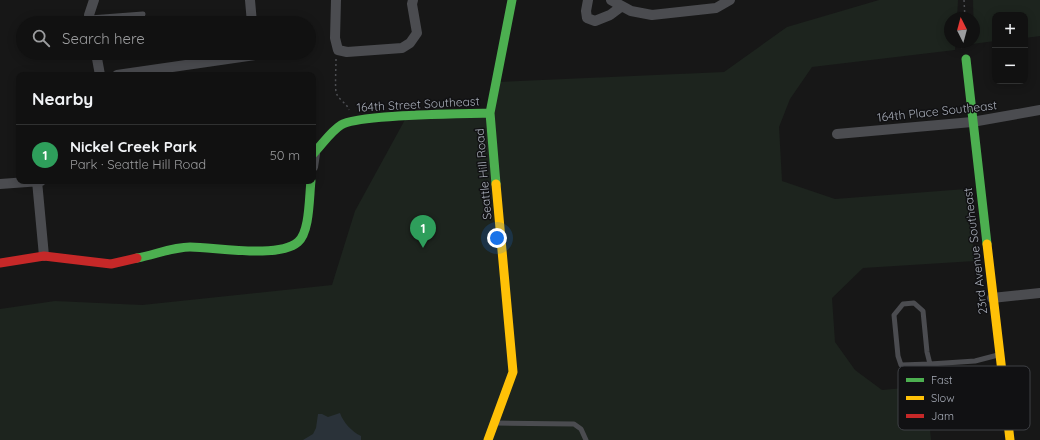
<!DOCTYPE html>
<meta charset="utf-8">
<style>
:root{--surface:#111;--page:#1e1f1f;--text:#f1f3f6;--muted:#9c9d9f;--line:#303131;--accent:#7c3aed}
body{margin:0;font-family:Quicksand,sans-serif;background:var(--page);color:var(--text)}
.controls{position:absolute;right:12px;top:12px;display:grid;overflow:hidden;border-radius:8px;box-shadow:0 2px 10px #0003}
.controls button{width:36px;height:36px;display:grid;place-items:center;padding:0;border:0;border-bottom:1px solid var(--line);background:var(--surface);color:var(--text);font:20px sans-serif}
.compass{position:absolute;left:944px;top:12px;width:36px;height:36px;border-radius:50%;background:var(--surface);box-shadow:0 2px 10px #0003;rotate:354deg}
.you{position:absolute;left:497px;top:238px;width:14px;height:14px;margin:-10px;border:3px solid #fff;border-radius:50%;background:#1a73e8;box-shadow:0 0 0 6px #1a73e833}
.badge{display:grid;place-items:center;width:26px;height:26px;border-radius:50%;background:var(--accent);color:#fff;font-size:13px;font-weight:700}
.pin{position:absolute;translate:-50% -33px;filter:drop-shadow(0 1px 2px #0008)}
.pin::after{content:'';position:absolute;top:21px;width:14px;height:12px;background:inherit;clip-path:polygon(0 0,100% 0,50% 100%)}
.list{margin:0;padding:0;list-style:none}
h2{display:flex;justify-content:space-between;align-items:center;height:52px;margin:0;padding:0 16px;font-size:17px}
h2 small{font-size:13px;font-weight:400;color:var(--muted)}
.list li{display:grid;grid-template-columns:26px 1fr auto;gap:12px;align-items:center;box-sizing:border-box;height:60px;padding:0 16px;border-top:1px solid var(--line)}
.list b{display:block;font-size:15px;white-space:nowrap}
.list p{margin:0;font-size:13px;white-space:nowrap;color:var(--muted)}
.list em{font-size:13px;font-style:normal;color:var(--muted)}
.icon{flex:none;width:22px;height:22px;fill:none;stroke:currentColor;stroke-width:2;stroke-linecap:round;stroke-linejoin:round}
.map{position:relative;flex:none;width:1040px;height:440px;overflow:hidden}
.search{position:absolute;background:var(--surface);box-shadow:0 2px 10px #0003;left:16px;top:16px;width:300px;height:44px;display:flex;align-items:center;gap:10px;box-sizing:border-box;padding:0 14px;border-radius:22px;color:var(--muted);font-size:15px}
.panel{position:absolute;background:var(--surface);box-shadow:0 2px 10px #0003;left:16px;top:72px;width:300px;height:112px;border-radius:8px}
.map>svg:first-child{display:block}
.green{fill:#1d241e}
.water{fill:#2a3239}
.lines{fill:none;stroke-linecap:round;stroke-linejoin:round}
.path{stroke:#4d4e52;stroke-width:1.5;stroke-dasharray:2 3;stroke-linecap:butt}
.lane{stroke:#4b4c50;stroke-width:5}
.street{stroke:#4b4c50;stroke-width:10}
.fast{stroke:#4caf50;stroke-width:9}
.slow{stroke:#ffc107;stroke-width:9}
.jam{stroke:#c62828;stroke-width:9}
.labels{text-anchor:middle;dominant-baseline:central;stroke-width:3;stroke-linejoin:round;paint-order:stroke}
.street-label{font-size:12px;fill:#a8adb8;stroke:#111113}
.key{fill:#111113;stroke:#3e4045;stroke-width:1}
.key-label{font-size:11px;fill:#a8adb8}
</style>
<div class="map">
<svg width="1040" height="440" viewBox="0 0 1040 440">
<rect width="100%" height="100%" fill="#171717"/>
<!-- green -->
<path class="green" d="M879,0H958L957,18H950V42H955V50L812,67L790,99L779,127L782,181L835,199L966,189L975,261L863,268L832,298L835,342L855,370L882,390L926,386L931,440H0V309L55,301L142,305L332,285L355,211L407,116L490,113L496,82L724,72L787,27Z
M973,0H1040V36L1025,38V15H995V41L972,44L974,42Z"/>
<!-- water -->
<path class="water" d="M340,413C343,422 352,432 361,436V440H303L313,434L316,428L318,414H322L328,417Z"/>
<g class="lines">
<!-- path -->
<path class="path" d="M964,0L965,18
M960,42L962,48
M336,59C336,67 335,86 336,92C338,100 347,103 349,110"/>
<!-- lane -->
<path class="lane" d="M90,18L143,14
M930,364L901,365L898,356L894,315L903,304L914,303L923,311L927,352L930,364L975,361L998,355
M495,423L574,424L581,429L586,440"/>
<!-- street -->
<path class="street" d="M250,0L252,23
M336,0L335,38L338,50L347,52L402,48L410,43L417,33L412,4L413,0
M588,0L586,11L587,18L595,21L610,15L622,6
M611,0L631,11L652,15L716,8L730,0
M91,23L89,15L94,0
M96,53L100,75
M117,75L255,55V53
M837,134L972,122L1040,110
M313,167L315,154
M37,181L44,256
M0,184L41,181
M992,298L1040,293"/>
<!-- fast -->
<path class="fast" d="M966,59L987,244
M313,154C322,145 330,132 341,125C357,114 464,114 490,113
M496,184L490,113L512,0
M137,258C154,255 173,247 190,247C216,247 278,259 298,242C310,232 309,197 311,181"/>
<!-- slow -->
<path class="slow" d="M987,244L1010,440
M488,440L513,372L496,184"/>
<!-- jam -->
<path class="jam" d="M0,263L44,256L111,264L137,258"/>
</g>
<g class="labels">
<!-- street labels -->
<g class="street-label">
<text transform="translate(418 104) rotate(-3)">164th Street Southeast</text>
<text transform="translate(937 111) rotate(-6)">164th Place Southeast</text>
<text transform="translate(483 174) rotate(-95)">Seattle Hill Road</text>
<text transform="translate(975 251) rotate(-97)">23rd Avenue Southeast</text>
</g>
</g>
<!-- legend -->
<rect x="898" y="366" width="132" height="64" rx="6" class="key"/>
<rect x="906" y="378" width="18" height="4" fill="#4caf50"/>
<rect x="906" y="396" width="18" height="4" fill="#ffc107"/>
<rect x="906" y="414" width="18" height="4" fill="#c62828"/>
<g class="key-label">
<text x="931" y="384">Fast</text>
<text x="931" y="402">Slow</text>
<text x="931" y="420">Jam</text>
</g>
</svg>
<div class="controls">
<button>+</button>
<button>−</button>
</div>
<svg class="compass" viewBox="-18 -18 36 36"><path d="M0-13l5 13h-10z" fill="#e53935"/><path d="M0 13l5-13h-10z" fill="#9c9d9f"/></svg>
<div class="you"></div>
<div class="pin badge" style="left:423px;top:248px;background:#2e9e5b">1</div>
<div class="search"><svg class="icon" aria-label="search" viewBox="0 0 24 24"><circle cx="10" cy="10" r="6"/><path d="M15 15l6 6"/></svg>Search here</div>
<section class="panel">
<h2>Nearby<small></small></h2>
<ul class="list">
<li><span class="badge" style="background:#2e9e5b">1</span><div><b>Nickel Creek Park</b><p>Park · Seattle Hill Road</p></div><em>50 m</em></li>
</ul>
</section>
</div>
